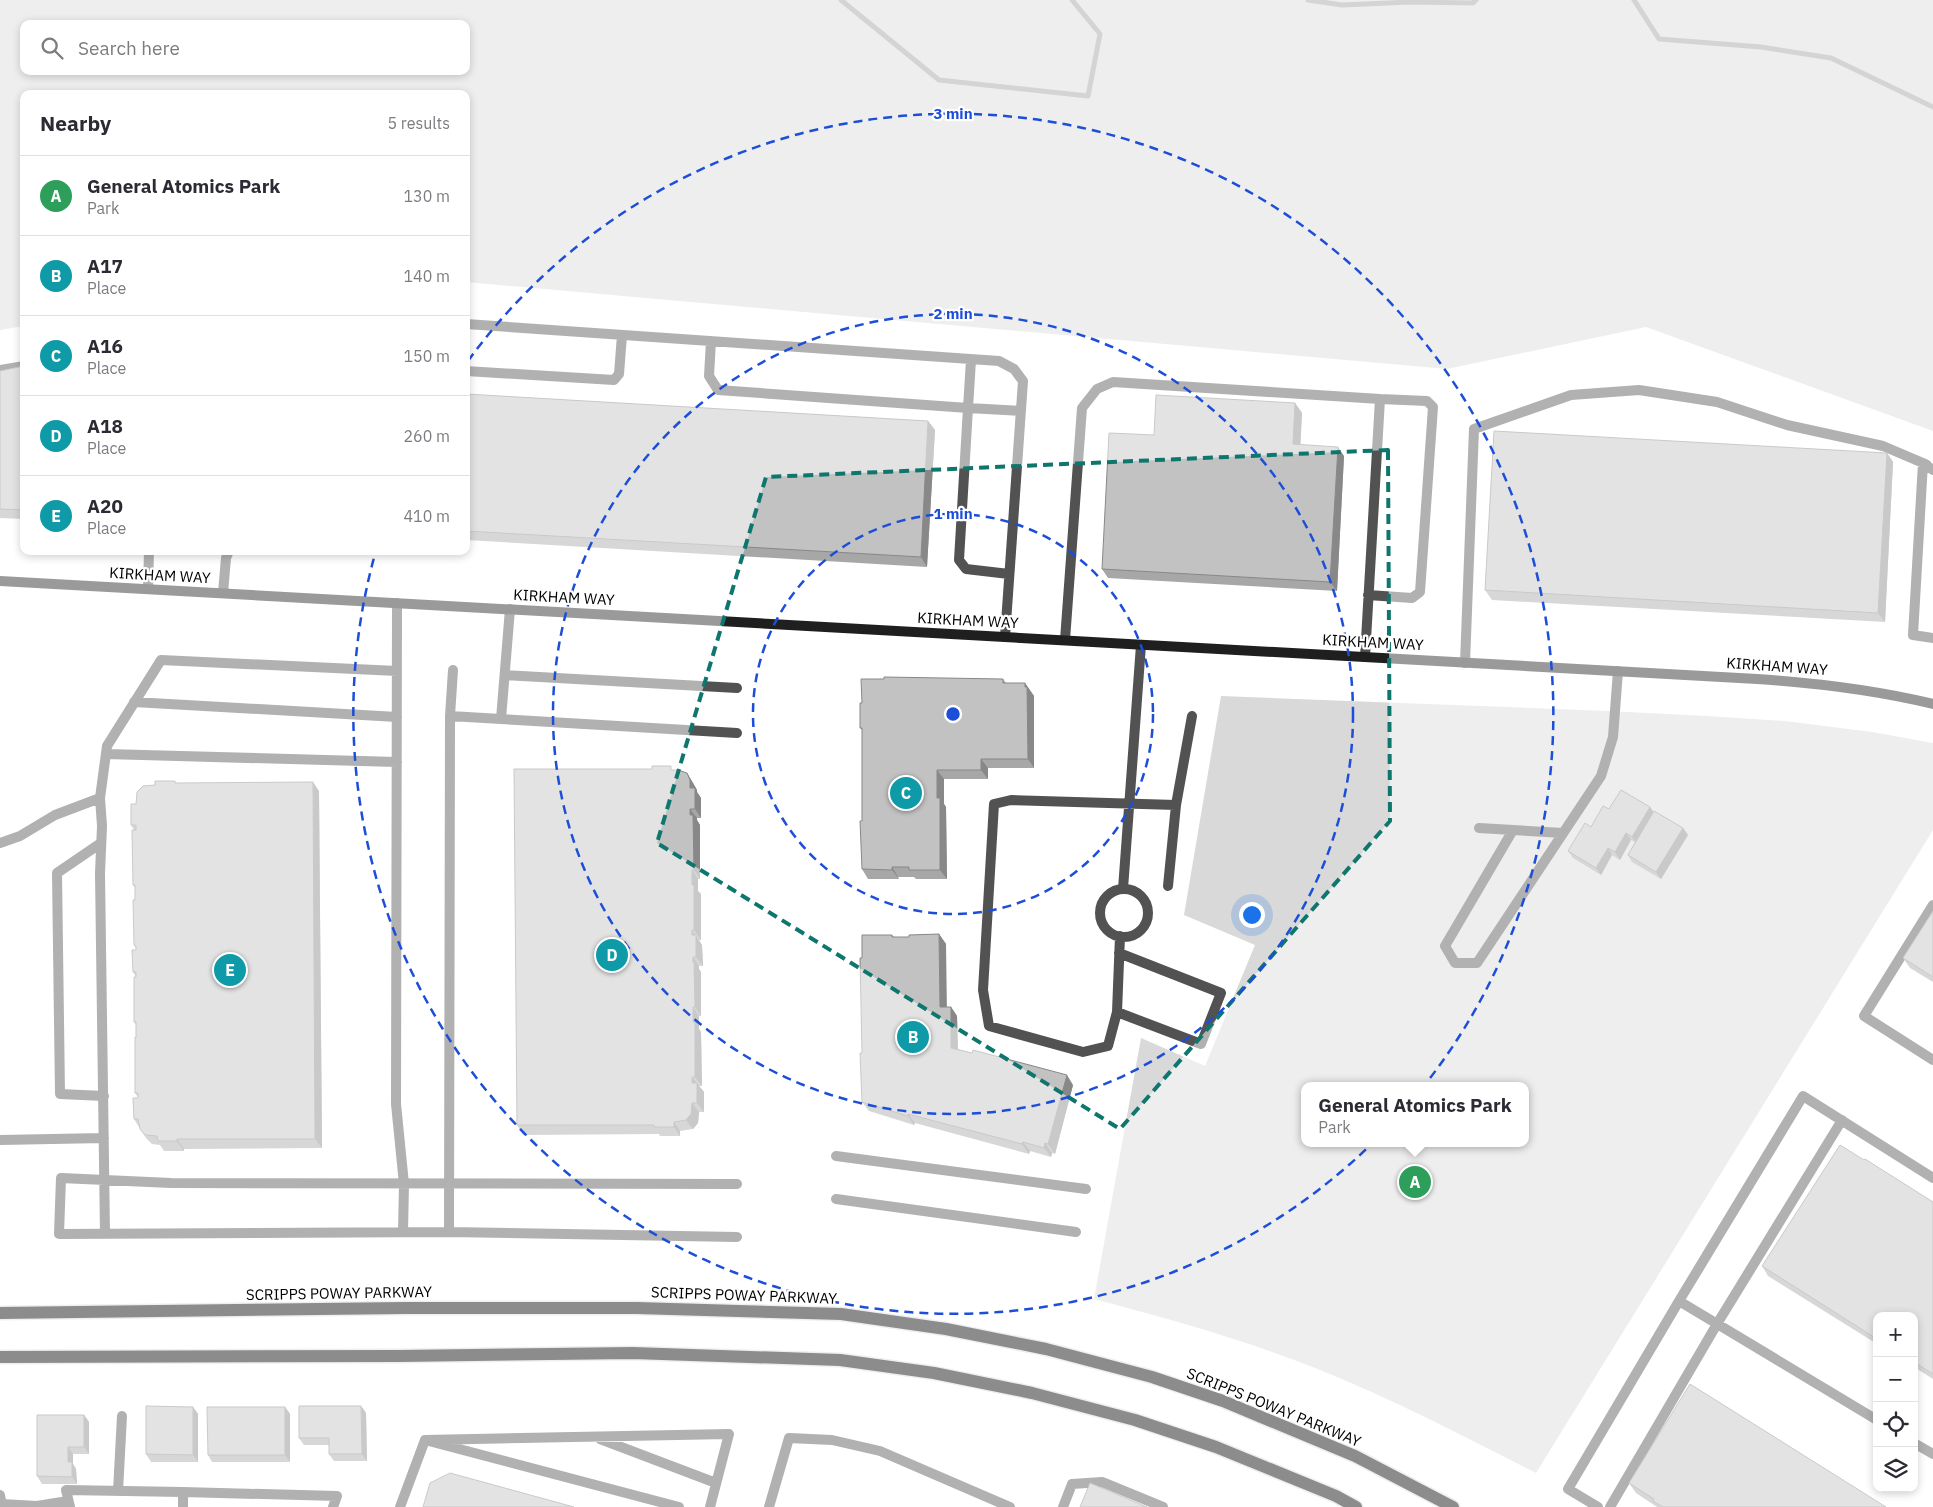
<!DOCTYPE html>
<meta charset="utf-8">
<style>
:root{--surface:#fff;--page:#f7f7f7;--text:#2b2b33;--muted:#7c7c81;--line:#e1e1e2;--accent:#d93025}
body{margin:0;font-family:"IBM Plex Sans",sans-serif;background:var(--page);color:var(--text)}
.controls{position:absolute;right:15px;bottom:15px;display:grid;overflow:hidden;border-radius:10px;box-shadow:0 2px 8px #0003}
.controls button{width:45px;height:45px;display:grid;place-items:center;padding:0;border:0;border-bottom:1px solid var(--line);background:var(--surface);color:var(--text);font:25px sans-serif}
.you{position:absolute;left:1251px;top:914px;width:18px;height:18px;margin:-12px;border:4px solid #fff;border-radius:50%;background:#1a73e8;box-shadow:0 0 0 8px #1a73e833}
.badge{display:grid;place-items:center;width:32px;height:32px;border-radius:50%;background:var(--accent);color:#fff;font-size:16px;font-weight:700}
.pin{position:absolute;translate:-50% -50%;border:2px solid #fff;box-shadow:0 1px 5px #0006}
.popup{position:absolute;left:1301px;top:1082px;width:228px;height:65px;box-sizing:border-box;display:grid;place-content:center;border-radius:10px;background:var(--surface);filter:drop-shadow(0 1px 4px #0005);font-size:16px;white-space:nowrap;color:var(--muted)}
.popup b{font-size:19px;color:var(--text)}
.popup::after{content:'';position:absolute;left:50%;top:100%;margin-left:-10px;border:10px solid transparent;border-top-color:var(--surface)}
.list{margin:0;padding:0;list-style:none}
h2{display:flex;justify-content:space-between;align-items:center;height:65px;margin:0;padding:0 20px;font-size:21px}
h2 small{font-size:16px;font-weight:400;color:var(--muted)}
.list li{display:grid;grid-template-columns:32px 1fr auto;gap:15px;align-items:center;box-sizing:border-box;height:80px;padding:0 20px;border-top:1px solid var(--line)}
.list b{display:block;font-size:19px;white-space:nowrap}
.list p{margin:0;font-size:16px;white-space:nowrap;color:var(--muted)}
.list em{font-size:16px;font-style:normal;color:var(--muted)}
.icon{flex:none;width:28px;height:28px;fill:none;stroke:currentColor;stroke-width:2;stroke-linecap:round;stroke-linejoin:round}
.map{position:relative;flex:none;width:1933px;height:1507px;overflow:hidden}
.search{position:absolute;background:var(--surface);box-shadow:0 2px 8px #0003;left:20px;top:20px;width:450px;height:55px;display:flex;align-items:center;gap:12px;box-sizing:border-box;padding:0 18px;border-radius:10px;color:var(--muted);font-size:19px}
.panel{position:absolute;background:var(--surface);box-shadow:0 2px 8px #0003;left:20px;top:90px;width:450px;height:465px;border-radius:10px}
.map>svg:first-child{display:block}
.green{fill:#d9d9d9;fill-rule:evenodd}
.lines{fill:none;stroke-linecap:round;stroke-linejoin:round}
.stream{stroke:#a0a0a0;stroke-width:5}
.primary-casing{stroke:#dbdbdb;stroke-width:15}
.service{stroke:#525252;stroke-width:10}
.tertiary{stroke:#525252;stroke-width:10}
.secondary{stroke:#1f1f1f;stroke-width:10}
.primary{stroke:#000;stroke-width:12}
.wall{fill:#a7a7a7}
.shaded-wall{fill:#888}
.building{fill:#c2c2c2;stroke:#888}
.marked{fill:none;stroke:#0f766e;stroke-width:4;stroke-dasharray:10 6;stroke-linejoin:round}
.ring{fill:none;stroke:#1d4ed8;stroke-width:2.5;stroke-dasharray:9 6}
.labels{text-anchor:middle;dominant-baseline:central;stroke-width:4.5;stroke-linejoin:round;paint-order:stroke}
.street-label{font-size:15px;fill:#000;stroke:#fff}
.centre{fill:#1d4ed8;stroke:#fff;stroke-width:2.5}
.ring-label{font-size:15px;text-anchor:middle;font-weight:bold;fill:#1d4ed8;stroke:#fff;stroke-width:4.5;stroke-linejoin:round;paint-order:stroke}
</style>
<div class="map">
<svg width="1933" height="1507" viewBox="0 0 1933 1507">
<rect width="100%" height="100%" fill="#fff"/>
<!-- green -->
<path class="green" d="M0,0H1933V431L1646,327L1447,369L466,282V94H24V326L0,330ZM24,24H466V71H24Z
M1221,696L1607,711L1707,716L1785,721L1872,732L1933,743V830L1536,1473C1467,1438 1397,1401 1325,1372C1249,1341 1173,1320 1094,1299L1141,1038L1205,1066L1255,945L1184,915ZM1305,1086H1525V1143H1305Z"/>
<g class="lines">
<!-- stream -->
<path class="stream" d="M841,0L939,80L1088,96L1100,34L1072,0
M1308,0L1342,5L1411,2L1473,3L1476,0
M1634,0L1659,39L1761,47L1831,58L1933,107"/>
<!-- primary casing -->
<g class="primary-casing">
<path id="primary" d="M0,1313L405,1308H637L841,1314L946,1329L1046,1349L1152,1377L1223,1401L1355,1456L1453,1507
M0,1357L399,1356L633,1353L840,1360L934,1373L1032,1393L1135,1420L1216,1447L1336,1496L1356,1507"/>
</g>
<!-- service -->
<path class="service" d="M466,324L999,361L1014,369L1023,381L1005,637
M711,341L709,376L718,390L968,408L971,360
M0,370L24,366
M466,371L614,380L619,374L622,335
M1927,465L1923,463L1913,635L1933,638
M1009,574L966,569L959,560L968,408L1021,411
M148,589L149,551
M223,593L226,558L229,551
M1368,595L1412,598L1420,592L1433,407L1427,401L1380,399
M397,603L396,1104L404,1184L403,1232
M510,609L501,719L737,733
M1065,640L1082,408L1097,389L1113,382L1380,399L1365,657
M1465,663L1474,429L1571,395L1639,390L1717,402L1787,425L1883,446L1923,463L1933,470
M453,670L450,716L501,719
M505,675L737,688
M134,702L397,717
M450,716L449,1232L737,1237
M106,754L397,762
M100,798L107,746L161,660L397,671
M1176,805L1192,716
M1479,828L1513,830
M1563,833L1513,830L1445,946L1455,963H1477L1601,776L1613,737L1618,671
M0,843L20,836L55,815L100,798L102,826L100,873L105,1234
M101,843L57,873L60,1094L104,1096
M1123,889L1141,645
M1100 913a24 24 0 1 1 48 0a24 24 0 1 1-48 0Z
M1933,905L1864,1016L1933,1060
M1119,953L1221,993L1201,1044L1117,1012L1120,936
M1117,1012L1108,1046L1083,1052L989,1026L983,990L994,804L1011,800L1176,805L1168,886
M0,1140L104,1138
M836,1156L1086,1189
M836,1199L1076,1232
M449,1232L59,1234L61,1178L171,1183L737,1184
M1679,1301L1803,1096L1933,1178
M600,1439L716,1483
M425,1440L729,1434L710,1507
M1914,1443L1933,1454
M118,1491L122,1416
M183,1492L337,1496L333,1507
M1,1504L37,1506L68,1501
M70,1507L66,1490L183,1492V1507
M400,1507L425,1440L679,1507
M769,1507L789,1438L832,1440L880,1451L1010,1507
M1063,1507L1072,1484L1102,1482L1163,1507
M1598,1507L1568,1489L1679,1301L1877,1420
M1610,1507L1717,1324L1842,1120"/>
<!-- tertiary -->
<path class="tertiary" d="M0,1495L2,1507"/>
<!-- secondary -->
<path class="secondary" d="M0,581L1757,679C1816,683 1875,690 1933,704"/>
<!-- primary -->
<use href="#primary" class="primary"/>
</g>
<!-- wall -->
<path class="wall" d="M24,366V519L0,518V371Z
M466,394L928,421L935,430L927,567L466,540Z
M1295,403L1302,413L1300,445L1344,456L1337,591L1108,578L1102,569L1154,435Z
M1887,453L1893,462L1885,622L1492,600L1485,590Z
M1003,679L1006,683H1025L1034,696V768H988V779H944V804L946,807L947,879H916L914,877H898L899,879H868L862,869V730L860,728Z
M674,770L687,773L693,783L697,790V792L701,798V818H697V820L700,825V879H698V891L701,894V940H699L702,945L703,966H699V969L701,972V1016H699V1029L701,1032L702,1086H699L704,1092V1112H699L698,1123L693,1129L680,1131V1136H660L659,1134L523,1135L517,1125Z
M177,783L319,791L322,1148L184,1149V1151H164L160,1145L152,1144L146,1138L134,1119L138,1097L135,1093L136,1025L134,1022L136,977L133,972L136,950V948L134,945L135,900V888L133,885L134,830L131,825L136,804Z
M1650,807L1653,812L1683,828L1688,835L1661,879L1632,862L1628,855L1635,842L1631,840L1620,860L1612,855L1601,875L1573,858L1568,851L1609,809Z
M1933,911V982L1910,968L1903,958Z
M939,934L946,944V1007H951L957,1016L958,1049L1073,1085L1055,1154L1052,1153L1051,1157L1030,1151L1029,1154L915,1123L914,1125L869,1111L862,1102V1053L892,935L894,937H909Z
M1864,1160L1933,1202V1379L1914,1367V1316H1877V1344L1768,1276L1762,1266Z
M361,1406L366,1413L367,1461H334L329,1454V1445H304L299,1438Z
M193,1407L198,1414V1462H151L146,1454Z
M285,1407L290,1414V1462H212L208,1455Z
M84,1415L89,1422V1454H73V1464L76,1469L77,1484H42L37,1476Z
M1629,1483L1886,1507H1657L1636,1493Z"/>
<!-- shaded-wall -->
<path class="shaded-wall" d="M1295,403L1302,413L1300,454L1293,444Z
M928,421L935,430L927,567L921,557Z
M1338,447L1344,456L1337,591L1330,582Z
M1887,453L1893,462L1885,622L1878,613Z
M1025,683L1034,696V768L1028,759Z
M981,759L988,768V779L981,770Z
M937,770L944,779V804L946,807L947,879L940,870L937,798Z
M687,773L693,783L697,790V792L701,798V818L695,809Z
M313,782L319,791L322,1148L315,1139Z
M1650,807L1655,814L1637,844L1632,837Z
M690,809L697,818V820L700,825V879L694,870Z
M1683,828L1688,835L1661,879L1656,872Z
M1626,833L1631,840L1620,860L1615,852Z
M1608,848L1612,855L1601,875L1596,868Z
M892,867L898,877L899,879L892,870Z
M692,870L698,879V891L701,894V940L694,930Z
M692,930L702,945L703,966L696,957Z
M939,934L946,944L947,1016L940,1007Z
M693,957L699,966V969L701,972V1016L695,1007Z
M693,1007L699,1016V1029L701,1032L702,1086L695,1077Z
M951,1007L957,1016L958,1057L951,1048Z
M1067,1075L1073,1085L1055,1154L1048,1144Z
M692,1077L704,1092V1112L697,1103L692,1083Z
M692,1103L699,1112L698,1123L693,1129L686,1120Z
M908,1114L915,1123L914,1125L908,1116Z
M674,1122L680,1131V1136L674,1127Z
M177,1139L184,1149V1151L177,1141Z
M1023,1142L1030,1151L1029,1154L1022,1144Z
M1045,1143L1052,1153L1051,1157L1044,1148Z
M361,1406L366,1413L367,1461L362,1454Z
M193,1407L198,1414V1462L193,1455Z
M285,1407L290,1414V1462L285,1455Z
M84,1415L89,1422V1454L84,1447Z
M68,1447L73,1454V1464L76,1469L77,1484L72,1477L68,1462Z"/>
<!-- building -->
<path class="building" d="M24,366V510L0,509V371Z
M466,394L928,421L921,557L466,531Z
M1156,395L1295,403L1293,444L1338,447L1330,582L1102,569L1109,433L1154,435Z
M1494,431L1887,453L1878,613L1485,590Z
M884,677L1003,679V683H1025V687H1027L1028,759H981V770H937V798H940V870H909V867H892V870L862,869L860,821H862V728H860V703H862L861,679H884Z
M652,766H671V770H678L687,773L690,780V788H695V809H690V815H693L694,870H692V885H694V930H692V935H696V957H693V962H694L695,1007H693V1022H695V1077H692V1083H697V1103H692L691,1114L686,1120L674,1122V1127H654V1125H517L514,769H652Z
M155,781H175V783L313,782L315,1139H177V1141H158L157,1136L145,1135L140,1129L138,1119H134L133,1098H138V1093H135V1037L136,1038V1022H134V977H136V972H133L132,950H136V946L134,945L133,900H135V885H133L132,830H136V825H131V804H136L137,792L143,786L155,785Z
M1621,790L1650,807L1632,837L1626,833L1615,852L1608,848L1596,868L1568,851L1585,823L1591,827L1603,806L1609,809Z
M1654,811L1683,828L1656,872L1628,855Z
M1933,911V977L1903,958Z
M939,934L940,1007H951V1048L972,1053L973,1050L1067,1075L1048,1144L1045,1143L1044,1148L1023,1142L1022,1144L908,1114V1116L862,1102L860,1053H862L860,958H862V935H892V937H909V935Z
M1840,1145L1864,1160L1865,1159L1933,1202V1374L1914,1362V1316H1877V1339L1762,1266Z
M1690,1384L1886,1507H1663L1653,1501L1654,1499L1629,1483Z
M146,1406L193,1407V1455L146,1454Z
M299,1406H361L362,1454H329V1438H299Z
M207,1407H285V1455H208Z
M37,1415H84V1447H68V1462H72V1477L37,1476Z
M450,1473L574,1507H423L430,1483Z
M1090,1483L1147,1507H1080Z"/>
<!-- marked area -->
<path d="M0 0H1933V1507H0ZM1388,450L1390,821L1120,1129L657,843L766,477Z" fill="#fff" fill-opacity=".55" fill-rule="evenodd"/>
<path class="marked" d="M1388,450L1390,821L1120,1129L657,843L766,477Z"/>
<!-- distance rings -->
<g class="ring">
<circle cx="953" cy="714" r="200"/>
<circle cx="953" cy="714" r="400"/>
<path d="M468 361A600 600 0 1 1 375 554"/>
</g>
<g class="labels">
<!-- street labels -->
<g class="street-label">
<text transform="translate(160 575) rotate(3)">KIRKHAM WAY</text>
<text transform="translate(564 597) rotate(3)">KIRKHAM WAY</text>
<text transform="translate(968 620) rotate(3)">KIRKHAM WAY</text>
<text transform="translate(1373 642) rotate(3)">KIRKHAM WAY</text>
<text transform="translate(1777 666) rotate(4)">KIRKHAM WAY</text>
<text transform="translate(339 1293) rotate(-1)">SCRIPPS POWAY PARKWAY</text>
<text transform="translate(744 1295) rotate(2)">SCRIPPS POWAY PARKWAY</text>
<text transform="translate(1274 1407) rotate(22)">SCRIPPS POWAY PARKWAY</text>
</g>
</g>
<circle cx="953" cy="714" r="8" class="centre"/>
<g class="ring-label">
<text x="953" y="119">3 min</text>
<text x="953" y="319">2 min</text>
<text x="953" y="519">1 min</text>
</g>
</svg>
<div class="controls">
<button>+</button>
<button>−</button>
<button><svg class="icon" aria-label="locate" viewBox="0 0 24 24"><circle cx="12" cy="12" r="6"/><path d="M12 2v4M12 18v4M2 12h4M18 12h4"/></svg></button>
<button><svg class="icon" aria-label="layers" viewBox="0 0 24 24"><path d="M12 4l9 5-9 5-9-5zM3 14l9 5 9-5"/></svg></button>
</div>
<div class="you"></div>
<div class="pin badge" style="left:1415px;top:1182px;background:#2e9e5b">A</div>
<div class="popup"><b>General Atomics Park</b>Park</div>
<div class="pin badge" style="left:913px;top:1037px;background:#0f9aa8">B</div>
<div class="pin badge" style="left:906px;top:793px;background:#0f9aa8">C</div>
<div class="pin badge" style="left:612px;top:955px;background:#0f9aa8">D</div>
<div class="pin badge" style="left:230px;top:970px;background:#0f9aa8">E</div>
<div class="search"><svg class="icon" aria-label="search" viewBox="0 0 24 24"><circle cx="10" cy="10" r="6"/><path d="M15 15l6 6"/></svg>Search here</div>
<section class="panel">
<h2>Nearby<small>5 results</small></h2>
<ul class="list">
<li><span class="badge" style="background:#2e9e5b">A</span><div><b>General Atomics Park</b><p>Park</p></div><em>130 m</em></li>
<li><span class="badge" style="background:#0f9aa8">B</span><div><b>A17</b><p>Place</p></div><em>140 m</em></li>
<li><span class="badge" style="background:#0f9aa8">C</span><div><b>A16</b><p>Place</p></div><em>150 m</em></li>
<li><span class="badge" style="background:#0f9aa8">D</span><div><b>A18</b><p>Place</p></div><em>260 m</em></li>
<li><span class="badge" style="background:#0f9aa8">E</span><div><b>A20</b><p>Place</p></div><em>410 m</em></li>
</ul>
</section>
</div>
